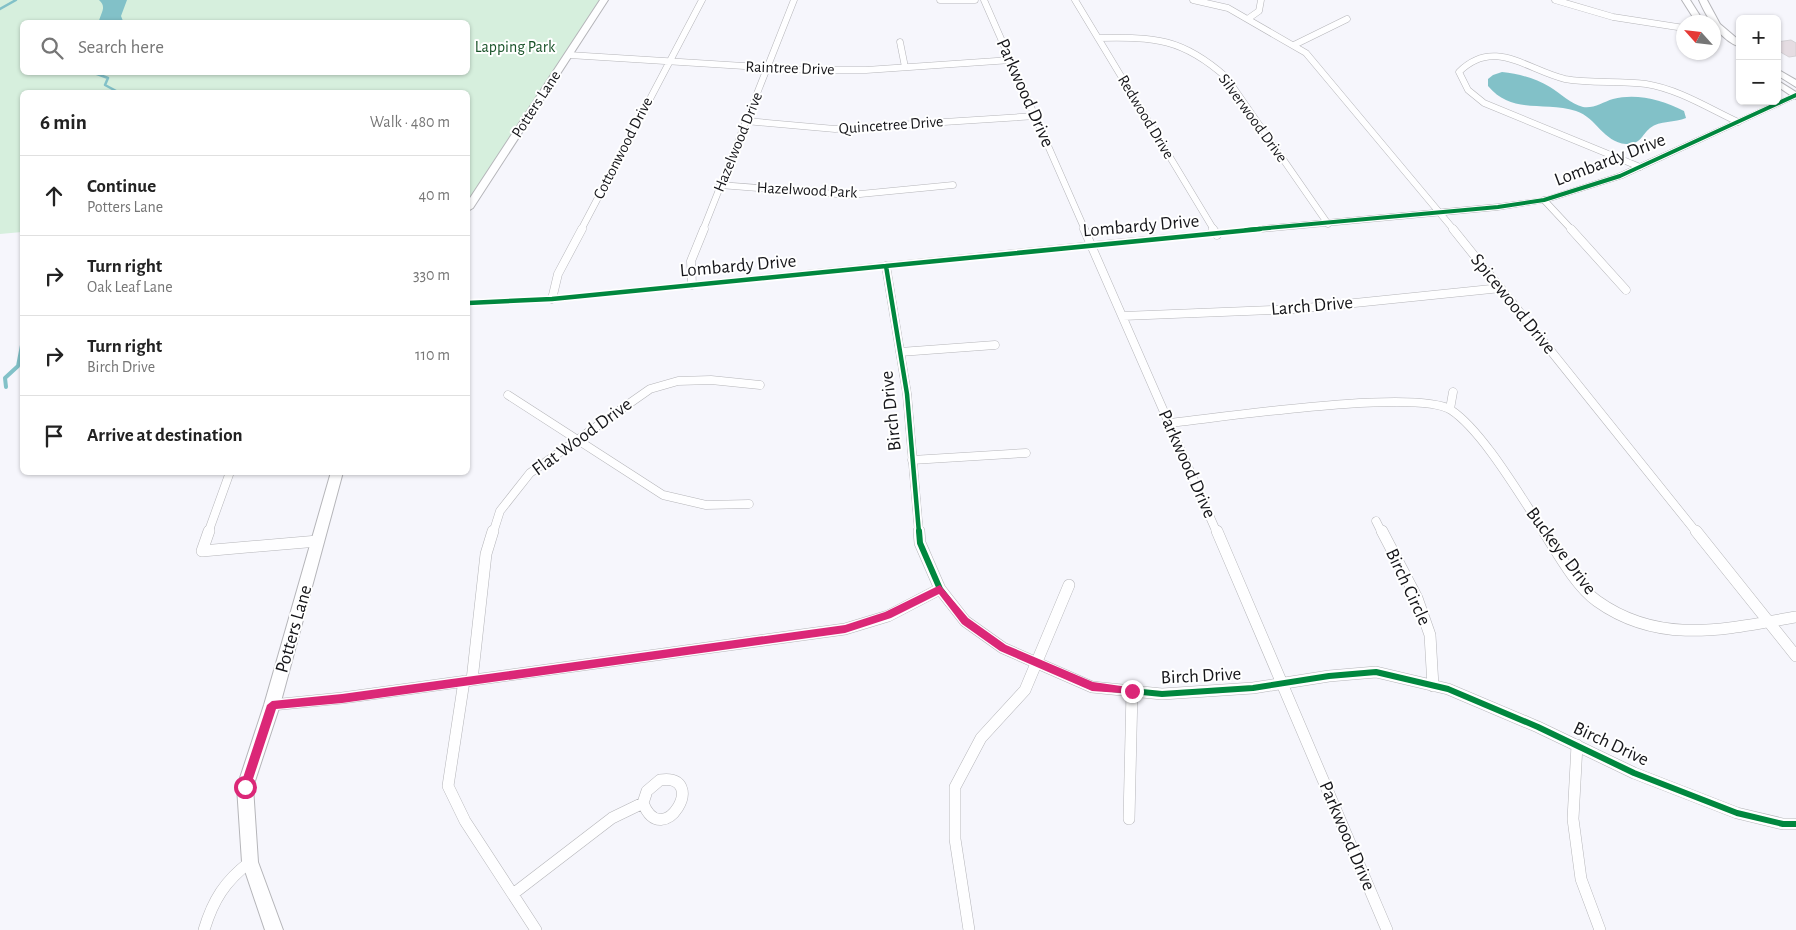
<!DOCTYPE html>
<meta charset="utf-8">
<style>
:root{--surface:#fff;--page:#f6f6f6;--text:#222;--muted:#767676;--line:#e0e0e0}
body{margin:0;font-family:"Alegreya Sans",sans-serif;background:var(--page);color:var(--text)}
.controls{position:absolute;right:15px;top:15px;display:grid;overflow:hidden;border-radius:8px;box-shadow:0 1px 4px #0004}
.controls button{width:45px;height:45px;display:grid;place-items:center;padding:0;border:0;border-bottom:1px solid var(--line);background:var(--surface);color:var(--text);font:25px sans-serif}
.compass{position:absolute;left:1676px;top:15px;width:45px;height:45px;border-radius:50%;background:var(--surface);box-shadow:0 1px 4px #0004;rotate:297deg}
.stop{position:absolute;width:15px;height:15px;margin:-11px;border:4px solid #db2777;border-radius:50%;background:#fff}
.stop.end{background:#db2777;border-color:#fff;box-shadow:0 1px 5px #0008}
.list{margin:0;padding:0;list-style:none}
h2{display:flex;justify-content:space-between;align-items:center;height:65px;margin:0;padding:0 20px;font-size:21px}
h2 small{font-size:16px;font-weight:400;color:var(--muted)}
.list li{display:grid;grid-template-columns:32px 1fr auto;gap:15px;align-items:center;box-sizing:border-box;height:80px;padding:0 20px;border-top:1px solid var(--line)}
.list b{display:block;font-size:19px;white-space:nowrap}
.list p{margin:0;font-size:16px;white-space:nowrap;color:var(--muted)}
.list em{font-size:16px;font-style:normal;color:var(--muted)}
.icon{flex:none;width:28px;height:28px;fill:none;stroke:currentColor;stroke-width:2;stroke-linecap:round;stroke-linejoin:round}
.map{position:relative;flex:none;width:1796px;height:930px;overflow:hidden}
.search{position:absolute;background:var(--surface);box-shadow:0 1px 4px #0004;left:20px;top:20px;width:450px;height:55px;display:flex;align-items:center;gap:12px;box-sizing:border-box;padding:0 18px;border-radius:8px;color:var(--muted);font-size:19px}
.panel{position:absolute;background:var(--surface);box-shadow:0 1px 4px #0004;left:20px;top:90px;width:450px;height:385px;border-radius:8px}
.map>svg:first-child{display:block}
.green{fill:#d6efdd;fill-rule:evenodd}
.water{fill:#82c1c8}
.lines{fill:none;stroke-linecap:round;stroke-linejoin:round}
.stream-far1{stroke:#82c1c8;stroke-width:2.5}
.stream{stroke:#82c1c8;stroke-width:4}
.building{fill:#e5dce2;stroke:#d4d1d5}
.minor-far2-casing{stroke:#b5b5b9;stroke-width:7}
.minor-far1-casing{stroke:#b5b5b9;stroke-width:9}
.minor-casing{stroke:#b5b5b9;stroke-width:12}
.tertiary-casing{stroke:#b5b5b9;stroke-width:1}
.secondary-casing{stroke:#b5b5b9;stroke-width:2}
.minor-far2{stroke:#fefeff;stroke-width:6}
.minor-far1{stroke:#fefeff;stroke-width:8}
.minor{stroke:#fefeff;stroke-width:11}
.tertiary{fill:#fefeff;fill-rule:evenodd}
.secondary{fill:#fefeff;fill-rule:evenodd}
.cycleway-far2-casing{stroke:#fff;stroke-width:5.5}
.cycleway-far1-casing{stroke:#fff;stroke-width:8}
.cycleway-casing{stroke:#fff;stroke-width:9}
.cycleway-far2{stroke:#00873e;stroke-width:4}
.cycleway-far1{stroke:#00873e;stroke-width:4.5}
.cycleway{stroke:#00873e;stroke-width:6}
.route{fill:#db2777}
.labels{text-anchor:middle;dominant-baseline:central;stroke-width:4;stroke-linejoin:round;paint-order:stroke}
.far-park-label{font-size:16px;fill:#185228;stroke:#fff}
.far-street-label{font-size:16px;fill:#16161a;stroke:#fff}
.street-label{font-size:19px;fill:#16161a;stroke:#fff}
</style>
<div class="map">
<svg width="1796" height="930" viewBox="0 0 1796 930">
<rect width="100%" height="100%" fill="#f6f6fc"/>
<!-- green -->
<path class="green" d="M0,0H601L473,199L468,200V92H22V232L0,234ZM22,22H468V72H22Z"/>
<!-- water -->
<path class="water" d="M99,0H127L121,16L123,21H99C101,12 107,7 99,0Z
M1502,72C1519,74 1535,78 1550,87C1560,93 1571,104 1583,107C1593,109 1603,102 1613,99C1637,93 1662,100 1684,111L1686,118C1675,123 1660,120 1650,128C1641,136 1640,145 1626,144C1603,142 1597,118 1576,111C1545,101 1512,115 1488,86V79L1493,75Z"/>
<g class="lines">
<!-- stream-far1 -->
<path class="stream-far1" d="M0,9L16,0
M99,72L97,74L108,78L105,85L118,92"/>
<!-- stream -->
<path class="stream" d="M6,387L5,378L18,366L22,345"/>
</g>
<!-- building -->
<path class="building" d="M1791,40L1796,43V56L1789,57L1777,50V42Z"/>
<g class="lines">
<!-- minor-far2 casing -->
<g class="minor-far2-casing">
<path id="minor-far2" d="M940,0H975
M984,0L1085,230
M1075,0L1214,230
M1193,0L1228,8L1306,53L1454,230
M1555,0L1613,17L1684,28
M1249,18L1259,11L1261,0
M1098,38C1155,37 1182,38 1226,77L1328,224
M900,42L905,67
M1294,45L1347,19
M569,55L807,70H866L1011,60
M746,121L835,129L1036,116
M1640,167L1484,103L1468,90L1459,72C1494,37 1527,70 1565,79C1592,84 1619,80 1646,84C1678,89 1708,108 1738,122
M720,185L850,195L953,185
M1544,200L1572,230
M581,230L702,0
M703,230L794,0"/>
</g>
<!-- minor-far1 casing -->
<g class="minor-far1-casing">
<path id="minor-far1" d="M1084,229L1217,533
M1213,229L1217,235
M1453,229L1697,533
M1571,229L1626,290
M886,266L907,394L919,533
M692,285L691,261L704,229
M552,299L558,274L582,229
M1123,316L1296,309L1501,288
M900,352L995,345
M508,395L663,495L706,505L749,504
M1450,409L1453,392
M1169,423C1218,418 1417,388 1451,410C1483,431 1522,499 1545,533
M912,460L1026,453
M1376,521L1382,533
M208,533L230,472
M493,533L500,511L530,473L650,389L678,381L711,380L760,385"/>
</g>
<!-- minor casing -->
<g class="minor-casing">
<path id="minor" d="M209,531L202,551L318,541
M919,531L920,543L940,589L965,621L1003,648L1092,687L1162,694L1253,688L1329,676L1376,672L1448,689L1538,727L1634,773L1737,813L1783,824H1796
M1217,531L1387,930
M1382,531L1417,598L1430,635L1433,686
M1544,531C1558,553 1576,586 1597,601C1660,646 1726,629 1796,617
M1696,531L1796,656
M472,680L486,554L493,531
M464,681L448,786L465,821L536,930
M272,705L342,698L845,629L888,616L940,589
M1577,745L1573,819L1581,879L1600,930
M660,780C710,773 663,853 643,803L647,791Z
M1129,819L1132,691
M513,894L612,818L643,803
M204,930C213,900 225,881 250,862
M969,930L955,839V787L981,738L1025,690L1069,585"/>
</g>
<!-- tertiary casing -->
<g class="tertiary-casing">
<path id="tertiary" d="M1796,93V98L1623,178L1547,202L1498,210L1121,245L552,302L468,306V300L552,296L1121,239L1498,204L1543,198L1617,174Z"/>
</g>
<!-- secondary casing -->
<g class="secondary-casing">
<path id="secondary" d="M600,0H608L473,208L468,211V201Z
M1682,0H1690L1704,22H1696Z
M1699,0H1707L1720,24L1740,41V47C1720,40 1707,18 1699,0Z
M1777,69L1796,80V87L1777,75Z
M1777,80L1796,92V99L1777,86Z
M331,472H343L280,705L253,787L258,862L283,930H265L242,862L237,787L264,705Z"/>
</g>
<!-- minor-far2 -->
<use href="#minor-far2" class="minor-far2"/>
<!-- minor-far1 -->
<use href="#minor-far1" class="minor-far1"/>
<!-- minor -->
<use href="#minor" class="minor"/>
<!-- tertiary -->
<use href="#tertiary" class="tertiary"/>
<!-- secondary -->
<use href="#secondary" class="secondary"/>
<!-- cycleway-far2 casing -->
<g class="cycleway-far2-casing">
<path id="cycleway-far2" d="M1246,230L1498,207L1544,200L1620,176L1796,95"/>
</g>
<!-- cycleway-far1 casing -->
<g class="cycleway-far1-casing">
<path id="cycleway-far1" d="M886,266L907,394L919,533
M468,303L552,299L1260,229"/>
</g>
<!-- cycleway casing -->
<g class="cycleway-casing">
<path id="cycleway" d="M919,531L920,543L940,589L965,621L1003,648L1092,687L1162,694L1253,688L1329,676L1376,672L1448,689L1538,727L1634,773L1737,813L1783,824H1796"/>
</g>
<!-- cycleway-far2 -->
<use href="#cycleway-far2" class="cycleway-far2"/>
<!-- cycleway-far1 -->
<use href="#cycleway-far1" class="cycleway-far1"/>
<!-- cycleway -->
<use href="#cycleway" class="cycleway"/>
</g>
<!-- route -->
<path class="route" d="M940,585L968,618L1006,645L1093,682L1135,688V694L1092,691L1000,651L962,624L939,594L891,618L845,633L342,703L276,709L249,791L245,792L240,787L267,705L272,701L342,694L845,625L885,612Z"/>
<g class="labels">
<!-- far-park labels -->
<g class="far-park-label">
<text x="515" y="47">Lapping Park</text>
</g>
<!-- far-street labels -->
<g class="far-street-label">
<text transform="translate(790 68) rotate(2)">Raintree Drive</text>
<text transform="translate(536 104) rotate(-57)">Potters Lane</text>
<text transform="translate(1146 117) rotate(59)">Redwood Drive</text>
<text transform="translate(1253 118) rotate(54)">Silverwood Drive</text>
<text transform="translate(891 125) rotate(-4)">Quincetree Drive</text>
<text transform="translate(738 142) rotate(-68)">Hazelwood Drive</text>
<text transform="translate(623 148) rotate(-63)">Cottonwood Drive</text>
<text transform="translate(807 190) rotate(3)">Hazelwood Park</text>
</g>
<!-- street labels -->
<g class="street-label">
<text transform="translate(1025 93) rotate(66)">Parkwood Drive</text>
<text transform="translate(1610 160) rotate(-21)">Lombardy Drive</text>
<text transform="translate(1141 226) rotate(-5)">Lombardy Drive</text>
<text transform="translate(738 266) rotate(-5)">Lombardy Drive</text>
<text transform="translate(1513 304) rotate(51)">Spicewood Drive</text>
<text transform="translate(1312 306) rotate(-5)">Larch Drive</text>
<text transform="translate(891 411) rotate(-96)">Birch Drive</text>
<text transform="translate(582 437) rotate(-36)">Flat Wood Drive</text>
<text transform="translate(1187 464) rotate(66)">Parkwood Drive</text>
<text transform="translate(1561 551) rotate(53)">Buckeye Drive</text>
<text transform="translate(1408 587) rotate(65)">Birch Circle</text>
<text transform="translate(294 629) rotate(-74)">Potters Lane</text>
<text transform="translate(1201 676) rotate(-3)">Birch Drive</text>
<text transform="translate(1611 744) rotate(25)">Birch Drive</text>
<text transform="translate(1347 836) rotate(67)">Parkwood Drive</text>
</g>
</g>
</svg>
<div class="controls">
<button>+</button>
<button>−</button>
</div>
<svg class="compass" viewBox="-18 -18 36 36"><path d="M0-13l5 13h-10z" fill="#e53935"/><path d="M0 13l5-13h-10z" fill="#767676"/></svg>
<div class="stop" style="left:245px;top:787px"></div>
<div class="stop end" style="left:1132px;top:691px"></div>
<div class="search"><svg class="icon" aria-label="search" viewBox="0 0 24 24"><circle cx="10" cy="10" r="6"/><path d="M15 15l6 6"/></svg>Search here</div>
<section class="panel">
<h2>6 min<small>Walk · 480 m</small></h2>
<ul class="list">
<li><svg class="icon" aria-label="ahead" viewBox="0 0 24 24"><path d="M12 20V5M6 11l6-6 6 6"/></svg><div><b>Continue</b><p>Potters Lane</p></div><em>40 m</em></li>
<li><svg class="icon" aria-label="right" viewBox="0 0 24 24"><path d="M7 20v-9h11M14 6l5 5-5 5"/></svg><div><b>Turn right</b><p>Oak Leaf Lane</p></div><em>330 m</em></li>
<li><svg class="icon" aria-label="right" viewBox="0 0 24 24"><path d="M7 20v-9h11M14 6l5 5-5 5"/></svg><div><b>Turn right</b><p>Birch Drive</p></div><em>110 m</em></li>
<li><svg class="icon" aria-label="arrive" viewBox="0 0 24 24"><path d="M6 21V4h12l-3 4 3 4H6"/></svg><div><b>Arrive at destination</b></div></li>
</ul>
</section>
</div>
